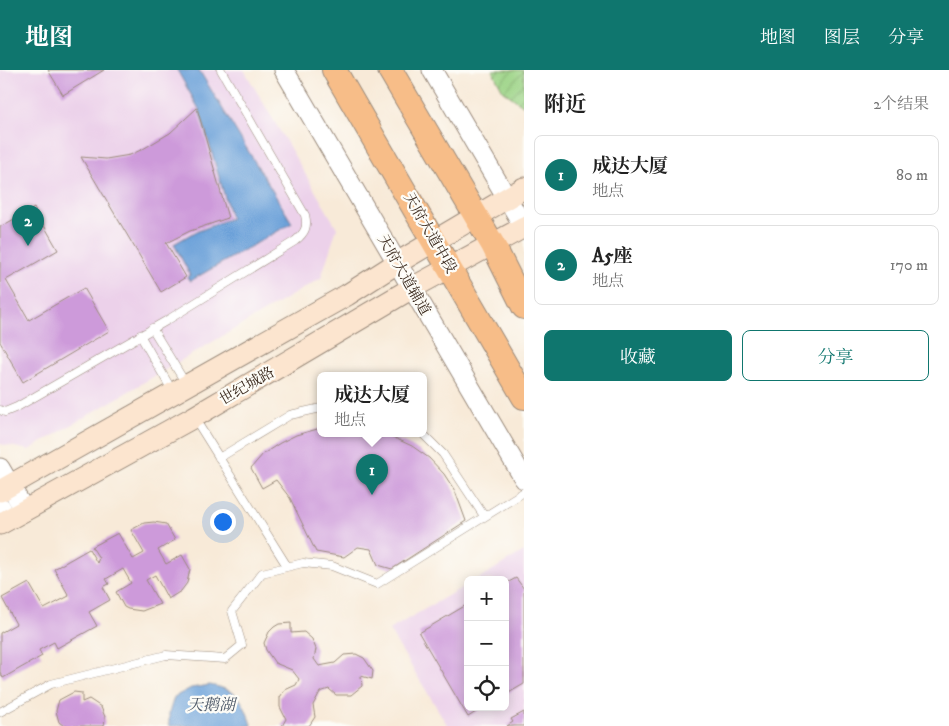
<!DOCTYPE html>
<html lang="zh">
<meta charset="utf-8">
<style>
:root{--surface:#fff;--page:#f6f6f6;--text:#222;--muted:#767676;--line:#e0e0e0;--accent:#0f766e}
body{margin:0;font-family:"IM FELL DW Pica","Noto Serif SC",serif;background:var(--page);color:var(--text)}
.controls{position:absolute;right:15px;bottom:15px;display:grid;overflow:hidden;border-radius:8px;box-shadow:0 2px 12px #0003}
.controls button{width:45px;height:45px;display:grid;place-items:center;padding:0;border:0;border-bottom:1px solid var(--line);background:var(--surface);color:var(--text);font:25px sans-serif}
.you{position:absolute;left:222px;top:451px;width:18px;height:18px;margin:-12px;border:4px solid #fff;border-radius:50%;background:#1a73e8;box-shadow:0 0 0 8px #1a73e833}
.badge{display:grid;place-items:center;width:32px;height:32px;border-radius:50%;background:var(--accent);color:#fff;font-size:16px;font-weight:700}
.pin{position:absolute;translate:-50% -41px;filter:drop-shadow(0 1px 2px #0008)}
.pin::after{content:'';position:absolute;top:26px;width:18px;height:15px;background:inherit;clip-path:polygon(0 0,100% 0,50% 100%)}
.popup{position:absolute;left:317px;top:302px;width:110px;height:65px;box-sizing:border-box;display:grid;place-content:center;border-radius:8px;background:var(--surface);filter:drop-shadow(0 1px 4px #0005);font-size:16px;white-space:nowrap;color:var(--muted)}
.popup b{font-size:19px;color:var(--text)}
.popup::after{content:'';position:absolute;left:50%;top:100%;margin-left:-10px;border:10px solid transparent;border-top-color:var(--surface)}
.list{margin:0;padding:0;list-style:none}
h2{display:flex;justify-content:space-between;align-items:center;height:65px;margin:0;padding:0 20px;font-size:21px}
h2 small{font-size:16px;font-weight:400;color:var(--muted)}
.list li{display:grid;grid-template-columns:32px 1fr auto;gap:15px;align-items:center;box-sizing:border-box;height:80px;margin:0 10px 10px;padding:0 10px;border:1px solid var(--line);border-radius:8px}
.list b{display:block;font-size:19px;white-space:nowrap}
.list p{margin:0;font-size:16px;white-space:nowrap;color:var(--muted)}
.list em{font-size:16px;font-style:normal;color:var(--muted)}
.actions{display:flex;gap:10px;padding:15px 20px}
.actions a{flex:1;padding:11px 0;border:1px solid var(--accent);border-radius:8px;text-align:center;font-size:18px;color:var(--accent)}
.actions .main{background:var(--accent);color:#fff}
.icon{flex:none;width:28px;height:28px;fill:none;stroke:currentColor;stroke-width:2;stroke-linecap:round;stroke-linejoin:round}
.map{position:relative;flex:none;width:524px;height:656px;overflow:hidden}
header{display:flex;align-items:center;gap:30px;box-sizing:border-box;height:70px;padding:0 25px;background:var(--accent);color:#fff}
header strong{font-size:24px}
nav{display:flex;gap:28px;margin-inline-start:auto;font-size:18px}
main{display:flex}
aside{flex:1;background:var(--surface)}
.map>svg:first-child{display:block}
.built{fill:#ecd1ea}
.garden{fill:url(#garden-furrows);stroke:#6c7f52}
.water{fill:#6ca1d9;stroke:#54667c}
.building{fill:#cd9ada}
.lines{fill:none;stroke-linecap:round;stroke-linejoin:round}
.service-casing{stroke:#9a8a7b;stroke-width:9}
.tertiary-casing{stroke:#9a8a7b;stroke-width:21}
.secondary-casing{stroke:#9a8a7b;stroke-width:23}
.primary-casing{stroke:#9a8a7b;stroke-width:26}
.service{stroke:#fff;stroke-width:8}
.tertiary{stroke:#fff;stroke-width:19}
.secondary{stroke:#fce5cf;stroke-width:21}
.primary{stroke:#f7bd88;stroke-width:24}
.labels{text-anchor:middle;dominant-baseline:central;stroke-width:4.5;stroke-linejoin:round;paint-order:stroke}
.street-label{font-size:15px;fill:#3b2a1e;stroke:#fdfcf7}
.water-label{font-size:16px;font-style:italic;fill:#4f5a69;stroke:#fdfcf7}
</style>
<header>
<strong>地图</strong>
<nav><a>地图</a><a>图层</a><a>分享</a></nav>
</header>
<main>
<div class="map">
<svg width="524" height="656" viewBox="0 0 524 656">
<defs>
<pattern id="garden-furrows" width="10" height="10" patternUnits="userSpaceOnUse" patternTransform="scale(1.25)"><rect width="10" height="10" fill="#9dd487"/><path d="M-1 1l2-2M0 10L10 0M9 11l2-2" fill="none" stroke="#88b674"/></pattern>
</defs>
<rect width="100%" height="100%" fill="#fdfcf7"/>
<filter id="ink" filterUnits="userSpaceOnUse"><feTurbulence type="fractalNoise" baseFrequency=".02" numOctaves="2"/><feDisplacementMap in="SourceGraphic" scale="10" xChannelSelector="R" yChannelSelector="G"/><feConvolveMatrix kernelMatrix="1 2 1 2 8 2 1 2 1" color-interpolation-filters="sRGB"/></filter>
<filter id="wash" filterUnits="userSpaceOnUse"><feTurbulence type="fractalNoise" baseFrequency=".0096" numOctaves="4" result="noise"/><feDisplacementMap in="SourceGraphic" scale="20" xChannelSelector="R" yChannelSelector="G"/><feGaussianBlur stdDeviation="1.12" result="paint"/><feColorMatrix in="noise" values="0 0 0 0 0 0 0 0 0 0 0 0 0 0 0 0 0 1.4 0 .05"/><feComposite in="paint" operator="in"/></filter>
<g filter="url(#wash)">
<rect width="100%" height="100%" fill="#f8ead8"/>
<!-- built -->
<path class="built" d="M0,0H244L337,158L321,208L29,380L0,374Z
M524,481V656H448L389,560L468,514V637H505V510H476Z"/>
<!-- garden -->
<path class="garden" d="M492,0H524V36L503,21Z"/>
<!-- water -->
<path class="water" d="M177,0H199L292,153L190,211L187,207L190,205L174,174L191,164L231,148L199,39Z
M210,615C240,621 242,629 252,656H169V643L174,627L191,618Z"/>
<g id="blocks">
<!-- building -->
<path class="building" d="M48,0H104L63,25Z
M197,38L228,148L190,161L166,173L186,207L161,222L81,87L106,89L130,85L143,79L170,63Z
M34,138L58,180L6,210L29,250L84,218L109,261L23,312L0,272V157Z
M321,358V364H386L412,376L429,388L444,404L455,421L466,451L392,499L378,495L371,479L358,477L344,487L316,482L290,428L276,410L262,418L251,398L263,384L280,373L296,365Z
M154,452L166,454L175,470L158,480L166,494L182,485L190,499L187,513L181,521L168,529L155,505L146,510L160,534L142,541L128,539L124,537L116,522L131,513L123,499L106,509L109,514L103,517L110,530L89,542L97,556L57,578L54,572L39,580L42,586L3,608L0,602V563L16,554L2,528L29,513L44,539L69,526L54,499L89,479L97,493L99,488L92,477L118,463L133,489L144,483L131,460L144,453Z
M516,508L524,519V614L505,625V510L507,513Z
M468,534V637H484L468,647L419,563Z
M291,553V563L304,562L312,569L316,579L314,589L319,596L335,593L344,585L356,584L364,588L373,601L372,609L361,606L362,616L351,625H336L329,619L320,622L313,635L315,647L309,656H282L286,649L280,637V627L285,620L296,615L299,609L292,600L275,593L266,580L264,573L269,562L274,557L279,554Z
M74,622L82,623V632L89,629L101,637L105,647L104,656H64L59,652L56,641L59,630Z
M524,642V656H507L513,652L511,649Z"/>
</g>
</g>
<g filter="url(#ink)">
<use href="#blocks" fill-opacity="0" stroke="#9a8a7b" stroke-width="1"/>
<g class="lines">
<!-- service casing -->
<g class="service-casing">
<path id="service" d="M152,258L186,314
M140,265L173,322
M0,340L5,342L17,337L166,251L295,171C305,163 308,157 305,145L221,0
M195,349L287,496
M423,364L443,384L484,446
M219,388L290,345L321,338
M0,642L51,614L166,585L225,589L242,575L232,541L262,503L303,493L332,496L377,514L524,422"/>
</g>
<!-- tertiary casing -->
<g class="tertiary-casing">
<path id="tertiary" d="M284,0L524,409
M432,0L524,157
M0,398L25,441
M0,436L8,450"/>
</g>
<!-- secondary casing -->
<g class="secondary-casing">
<path id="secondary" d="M0,421L347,225L397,193L524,118
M0,454L194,347L412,218L524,157"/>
</g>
<!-- primary casing -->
<g class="primary-casing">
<path id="primary" d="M334,0L524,327
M390,0L493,175L524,237"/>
</g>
<!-- service -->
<use href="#service" class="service"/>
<!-- tertiary -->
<use href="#tertiary" class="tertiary"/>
<!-- secondary -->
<use href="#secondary" class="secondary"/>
<!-- primary -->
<use href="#primary" class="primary"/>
</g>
</g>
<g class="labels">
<!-- street labels -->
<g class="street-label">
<text transform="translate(430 163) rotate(60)">天府大道中段</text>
<text transform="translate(404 205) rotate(60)">天府大道辅道</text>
<text transform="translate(247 316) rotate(-30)">世纪城路</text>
</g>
<!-- water labels -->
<g class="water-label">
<text x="211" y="635">天鹅湖</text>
</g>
</g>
</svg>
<div class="controls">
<button>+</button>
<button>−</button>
<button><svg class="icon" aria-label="locate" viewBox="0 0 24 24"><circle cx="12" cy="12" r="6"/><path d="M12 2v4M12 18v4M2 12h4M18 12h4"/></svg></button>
</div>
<div class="you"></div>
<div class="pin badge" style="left:372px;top:425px">1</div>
<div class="popup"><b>成达大厦</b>地点</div>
<div class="pin badge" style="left:28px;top:176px">2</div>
</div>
<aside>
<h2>附近<small>2个结果</small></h2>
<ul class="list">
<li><span class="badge">1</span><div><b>成达大厦</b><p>地点</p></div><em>80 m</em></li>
<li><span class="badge">2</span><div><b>A5座</b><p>地点</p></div><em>170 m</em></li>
</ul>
<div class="actions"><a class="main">收藏</a><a>分享</a></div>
</aside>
</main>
